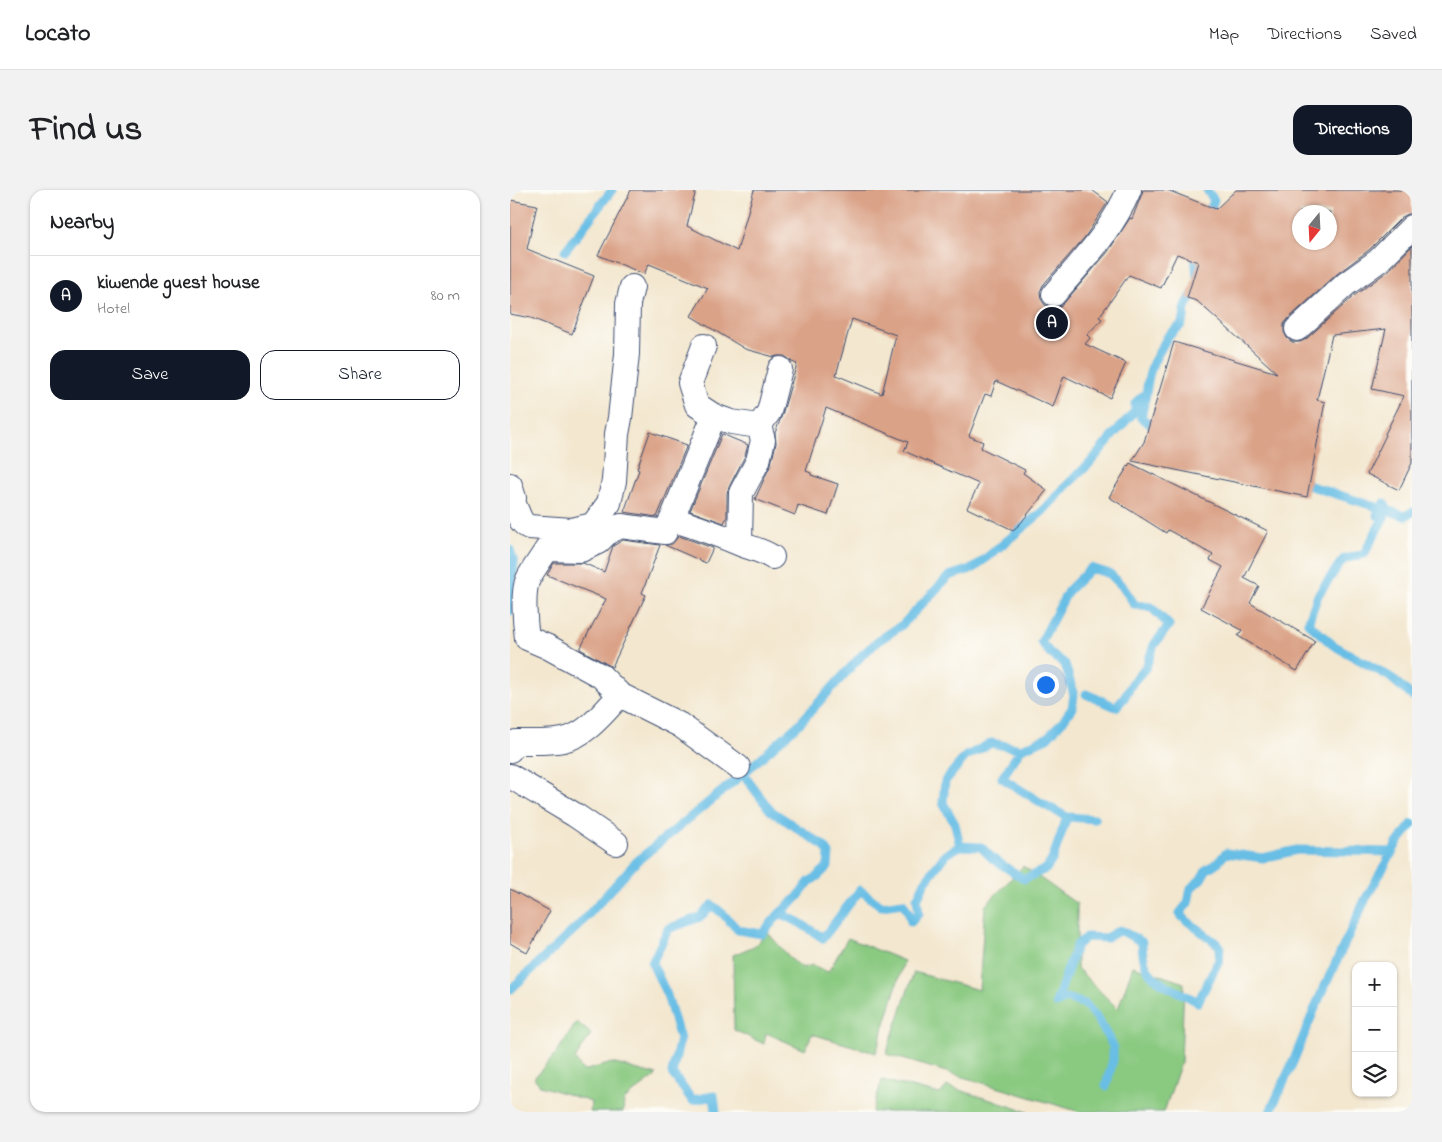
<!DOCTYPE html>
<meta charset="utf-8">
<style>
:root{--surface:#fff;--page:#f2f2f2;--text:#202124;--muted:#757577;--line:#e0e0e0;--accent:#111827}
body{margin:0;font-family:"Indie Flower",sans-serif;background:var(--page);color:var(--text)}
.controls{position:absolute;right:15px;bottom:15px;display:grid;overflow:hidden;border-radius:10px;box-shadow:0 1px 4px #0004}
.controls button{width:45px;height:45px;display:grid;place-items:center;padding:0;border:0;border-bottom:1px solid var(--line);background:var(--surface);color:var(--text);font:25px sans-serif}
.compass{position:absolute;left:782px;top:15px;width:45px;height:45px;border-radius:50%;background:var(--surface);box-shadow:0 1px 4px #0004;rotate:198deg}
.you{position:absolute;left:535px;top:494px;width:18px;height:18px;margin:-12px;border:4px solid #fff;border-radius:50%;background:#1a73e8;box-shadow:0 0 0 8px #1a73e833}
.badge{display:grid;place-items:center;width:32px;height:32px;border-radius:50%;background:var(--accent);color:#fff;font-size:16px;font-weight:700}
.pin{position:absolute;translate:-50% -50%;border:2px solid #fff;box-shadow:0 1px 5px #0006}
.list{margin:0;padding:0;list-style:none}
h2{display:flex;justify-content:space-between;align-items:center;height:65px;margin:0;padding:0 20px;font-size:21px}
h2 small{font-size:16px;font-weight:400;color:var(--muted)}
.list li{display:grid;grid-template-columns:32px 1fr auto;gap:15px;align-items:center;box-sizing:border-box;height:80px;padding:0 20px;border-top:1px solid var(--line)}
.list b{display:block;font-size:19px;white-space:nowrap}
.list p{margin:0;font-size:16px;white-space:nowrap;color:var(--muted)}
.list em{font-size:16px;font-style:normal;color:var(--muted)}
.actions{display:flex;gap:10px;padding:15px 20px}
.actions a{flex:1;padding:11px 0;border:1px solid var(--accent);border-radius:15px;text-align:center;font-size:18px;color:var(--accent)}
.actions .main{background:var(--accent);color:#fff}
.icon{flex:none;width:28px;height:28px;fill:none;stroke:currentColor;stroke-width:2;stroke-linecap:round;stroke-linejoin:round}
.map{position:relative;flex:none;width:902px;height:922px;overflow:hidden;border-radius:15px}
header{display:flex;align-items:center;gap:30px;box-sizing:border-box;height:70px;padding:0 25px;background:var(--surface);border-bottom:1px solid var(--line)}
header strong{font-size:24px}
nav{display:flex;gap:28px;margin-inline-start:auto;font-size:18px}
.intro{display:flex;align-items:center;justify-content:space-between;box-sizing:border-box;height:120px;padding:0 30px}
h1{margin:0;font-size:35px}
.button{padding:12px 22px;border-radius:15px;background:var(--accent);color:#fff;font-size:18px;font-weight:700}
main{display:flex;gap:30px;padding:0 30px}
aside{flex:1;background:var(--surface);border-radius:15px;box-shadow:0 1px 4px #0004}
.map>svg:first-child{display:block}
.green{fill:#89c980;stroke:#527c6f}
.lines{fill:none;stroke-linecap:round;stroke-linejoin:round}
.stream{stroke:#68bee5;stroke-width:9}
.building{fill:#daa287;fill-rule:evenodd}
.minor-casing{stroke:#3b4b6f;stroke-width:26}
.minor{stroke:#fff;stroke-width:24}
</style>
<header>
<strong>Locato</strong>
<nav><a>Map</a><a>Directions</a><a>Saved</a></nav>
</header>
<div class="intro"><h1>Find us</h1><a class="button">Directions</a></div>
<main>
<aside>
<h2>Nearby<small></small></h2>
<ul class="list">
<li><span class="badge">A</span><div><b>kiwende guest house</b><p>Hotel</p></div><em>80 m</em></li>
</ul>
<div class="actions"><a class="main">Save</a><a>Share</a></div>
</aside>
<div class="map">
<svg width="902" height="922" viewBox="0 0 902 922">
<rect width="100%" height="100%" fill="#fdfcf7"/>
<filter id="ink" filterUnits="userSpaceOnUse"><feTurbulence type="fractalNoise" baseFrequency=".02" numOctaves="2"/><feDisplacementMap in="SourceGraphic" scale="10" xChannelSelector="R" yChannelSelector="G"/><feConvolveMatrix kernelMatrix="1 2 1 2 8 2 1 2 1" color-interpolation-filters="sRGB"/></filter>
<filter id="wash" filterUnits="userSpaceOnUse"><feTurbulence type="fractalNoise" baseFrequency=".0096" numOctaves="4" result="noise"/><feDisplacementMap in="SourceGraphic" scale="20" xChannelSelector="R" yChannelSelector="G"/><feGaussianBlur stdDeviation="1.12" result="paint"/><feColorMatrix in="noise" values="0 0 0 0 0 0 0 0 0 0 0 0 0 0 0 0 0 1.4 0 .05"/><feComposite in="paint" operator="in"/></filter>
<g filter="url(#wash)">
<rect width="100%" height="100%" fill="#f3e7cf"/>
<!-- green -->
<path class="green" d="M513,676L567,714V778L608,819L623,776L674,793L671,872L654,922H570L376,864L404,782L469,800L475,716Z
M258,743L282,770L293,778L302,775L318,782L338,748L394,771L366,863L302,844L295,860L256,843L254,854L224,840L223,765L244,756Z
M67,832L81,844L65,869L73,881L102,873L147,885L114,910L113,922H80L81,912L31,896L24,888L46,863Z
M372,890L430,904L437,896L518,922H362Z"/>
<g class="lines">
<!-- stream -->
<path class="stream" d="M697,0L704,10L698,26
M55,61L102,0
M636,203L631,228L646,238H650
M788,292L895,326L902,322
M874,320L867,325L874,313L877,319L874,327L854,364L834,369L829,375L808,405L798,433L823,455L880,487L902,506
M0,360L4,373L0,421
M511,559L492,588L533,614L557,627L585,629
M450,656L445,634L433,613L435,591L455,567L481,553L511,559L537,548L553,531L562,518L564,505L555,474L540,463L531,452L558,401L581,378L600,384L613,397L625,415L641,417L659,435L644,455L636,477L623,492L614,508L606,517L576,504
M270,723L290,733L313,748L350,700L371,716L393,713L399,723L401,732L409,723L407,709L415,692L435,665L450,656L471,657L483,669L514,689L536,679L542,670L557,627
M0,800L68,736L127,671L233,584L289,534L353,464L371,449L392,435L439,386L464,378L533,321L557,295L580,273L604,244L625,221V213L636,203L639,186L643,173L658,146L671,135L674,128L675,117L688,95L685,66L687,60
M546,813L566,756L576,747L596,748L610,740L632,752C632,761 633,771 638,780C645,793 674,804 688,812L709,770L710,756L672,727L670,723L678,713L681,698L691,689L696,680L708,672L716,663L753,668L787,660L883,662
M546,813L556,808L575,814L587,828L603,856V870L596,896
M206,922L204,906L182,910L162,883L170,849L157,805L142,773L158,739L190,727L202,715L213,724L228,740L252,744L270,723L287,708L299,692L308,686L318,676L319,663L314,656L260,620L233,584
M760,922L783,872L807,813L855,710L888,652L902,634"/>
</g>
<g id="blocks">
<!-- building -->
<path class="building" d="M121,0H186L177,36L227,61L244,0H582L598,12L575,47L533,95L530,102L531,109L535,115L542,118L549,117L554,113L597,63L620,28L622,29L631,6L633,0H657L706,19L726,0H902V24H898L892,27L859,60L827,84L778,129L774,134V142L777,148L782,152H790L796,149L845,105L878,81L902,56V273L889,300L857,284L876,245L875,244L894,206L862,199L876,139L822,145L807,210L815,212L797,307L622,271L634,252L664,152L767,183L687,111L677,108L688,72L667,64L651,98L619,85L589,127L592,129L577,145L580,148L575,154L616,173L600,208L554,186L543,217L486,191L481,206L475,204L459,246L473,252L471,258L515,280L513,283L537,300L510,334L503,340L457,318L469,294L394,261L398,252L316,218L296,281L301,283V285L328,294L318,325L288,315L285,325L245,309L261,274L266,253L265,243L272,225L287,174L282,172L279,169L274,166H267L264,167L235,159L181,126L198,98L139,74L134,84L88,65ZM790,22H820V52H790ZM342,129L386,145L372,204L326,185Z
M0,10L27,15L17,59L84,86L62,144L21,128L0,124Z
M140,242L177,255L147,327L114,322L129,280L127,279Z
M212,244L238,255L235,266L219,297L217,303V327L214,333L180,321Z
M620,273L758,341L734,388L749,396L740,413L805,451L787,481L728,446L732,440L691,418L713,377L700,370L703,365L658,340L656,343L599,307Z
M169,346L203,358L196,373L155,355L162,354Z
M113,350L150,355L132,403L136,405L102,477L70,459L96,409L37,385L44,373H73L94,382L103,356Z
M0,699L40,721L17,763L0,753Z"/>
</g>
</g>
<g filter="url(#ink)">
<use href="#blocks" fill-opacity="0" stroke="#3b4b6f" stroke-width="1"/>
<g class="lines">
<!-- minor casing -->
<g class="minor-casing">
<path id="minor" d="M544,104C572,71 602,41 619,0
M787,139L836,94L868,71L902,37
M194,156L180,193L187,215L204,226L221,232L249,236
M0,295L4,308L3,313C9,322 8,332 19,337L62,340L83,335L99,313L104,291L107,244L110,228L117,164L118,114L122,97
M162,329L204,226
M230,353L231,303L248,271L253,250L249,236L259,222L270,179
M0,560L6,552C20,552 40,553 53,550C77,545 94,522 110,505
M228,577L170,535L110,505L91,486L38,457L17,448C15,434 12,402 18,389C23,379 31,369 37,359L71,360L88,352L98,342L111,336L155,342L162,329C187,337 210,345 233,355C244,359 253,361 262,367
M0,586L65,625L106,653"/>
</g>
<!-- minor -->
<use href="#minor" class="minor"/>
</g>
</g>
</svg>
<div class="controls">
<button>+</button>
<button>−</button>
<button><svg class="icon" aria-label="layers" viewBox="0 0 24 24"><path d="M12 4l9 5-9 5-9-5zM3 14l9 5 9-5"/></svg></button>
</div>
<svg class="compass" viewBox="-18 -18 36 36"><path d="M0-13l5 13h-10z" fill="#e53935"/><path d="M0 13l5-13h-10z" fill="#757577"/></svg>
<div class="you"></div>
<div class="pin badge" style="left:542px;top:133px">A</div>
</div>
</main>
